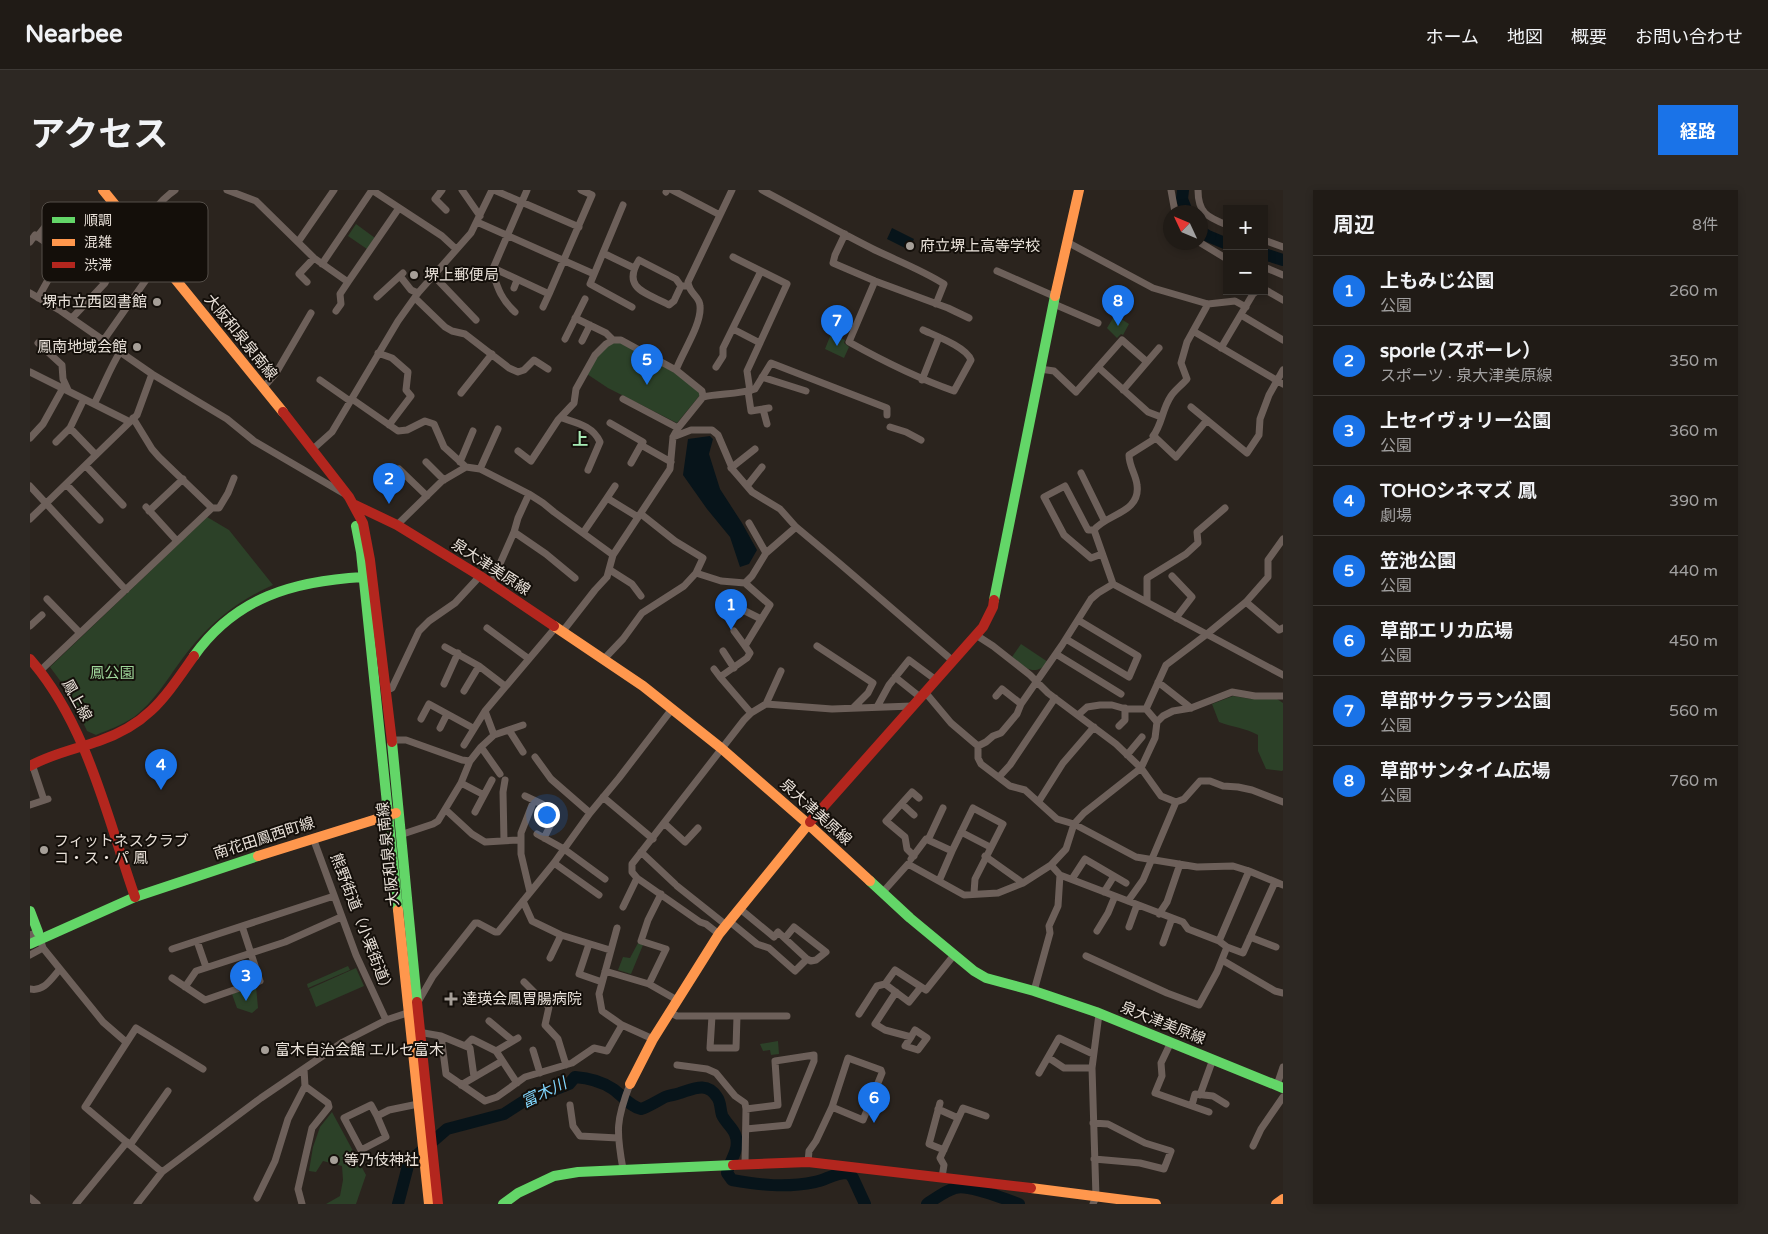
<!DOCTYPE html>
<html lang="ja">
<meta charset="utf-8">
<style>
:root{--surface:#201b16;--page:#2d2823;--text:#f1f3f6;--muted:#a2a1a1;--line:#3d3935;--accent:#1a73e8}
body{margin:0;font-family:"Varela Round","Noto Sans JP",sans-serif;background:var(--page);color:var(--text)}
.controls{position:absolute;right:15px;top:15px;display:grid;overflow:hidden;border-radius:0px;box-shadow:0 2px 8px #0003}
.controls button{width:45px;height:45px;display:grid;place-items:center;padding:0;border:0;border-bottom:1px solid var(--line);background:var(--surface);color:var(--text);font:25px sans-serif}
.compass{position:absolute;left:1133px;top:15px;width:45px;height:45px;border-radius:50%;background:var(--surface);box-shadow:0 2px 8px #0003;rotate:314deg}
.you{position:absolute;left:516px;top:624px;width:18px;height:18px;margin:-12px;border:4px solid #fff;border-radius:50%;background:#1a73e8;box-shadow:0 0 0 8px #1a73e833}
.badge{display:grid;place-items:center;width:32px;height:32px;border-radius:50%;background:var(--accent);color:#fff;font-size:16px;font-weight:700}
.pin{position:absolute;translate:-50% -41px;filter:drop-shadow(0 1px 2px #0008)}
.pin::after{content:'';position:absolute;top:26px;width:18px;height:15px;background:inherit;clip-path:polygon(0 0,100% 0,50% 100%)}
.list{margin:0;padding:0;list-style:none}
h2{display:flex;justify-content:space-between;align-items:center;height:65px;margin:0;padding:0 20px;font-size:21px}
h2 small{font-size:16px;font-weight:400;color:var(--muted)}
.list li{display:grid;grid-template-columns:32px 1fr auto;gap:15px;align-items:center;box-sizing:border-box;height:70px;padding:0 20px;border-top:1px solid var(--line)}
.list b{display:block;font-size:19px;white-space:nowrap}
.list p{margin:0;font-size:16px;white-space:nowrap;color:var(--muted)}
.list em{font-size:16px;font-style:normal;color:var(--muted)}
.map{position:relative;flex:none;width:1253px;height:1014px;overflow:hidden;border-radius:0px}
header{display:flex;align-items:center;gap:30px;box-sizing:border-box;height:70px;padding:0 25px;background:var(--surface);border-bottom:1px solid var(--line)}
header strong{font-size:24px}
nav{display:flex;gap:28px;margin-inline-start:auto;font-size:18px}
.intro{display:flex;align-items:center;justify-content:space-between;box-sizing:border-box;height:120px;padding:0 30px}
h1{margin:0;font-size:35px}
.button{padding:12px 22px;border-radius:0px;background:var(--accent);color:#fff;font-size:18px;font-weight:700}
main{display:flex;gap:30px;padding:0 30px}
aside{flex:1;background:var(--surface);border-radius:0px;box-shadow:0 2px 8px #0003}
.map>svg:first-child{display:block}
.green{fill:#2c4128}
.water{fill:#07141a}
.lines{fill:none;stroke-linecap:round;stroke-linejoin:round}
.river{stroke:#07141a;stroke-width:12}
.street{stroke:#6d605a;stroke-width:7}
.fast{stroke:#63d668;stroke-width:10}
.slow{stroke:#ff974d;stroke-width:10}
.jam{stroke:#b3261e;stroke-width:10}
.poi-dot{fill:#a69f98;stroke:#140f0a;stroke-width:2}
.labels{text-anchor:middle;dominant-baseline:central;stroke-width:4;stroke-linejoin:round;paint-order:stroke}
.poi-label{font-size:15px;fill:#e9e1d9;stroke:#140f0a;text-anchor:start}
.street-label{font-size:15px;fill:#e9e1d9;stroke:#140f0a}
.park-label{font-size:15px;fill:#9fd69a;stroke:#140f0a}
.neighbourhood-label{font-size:16px;font-weight:bold;fill:#a7ebb5;stroke:#140f0a}
.water-label{font-size:16px;font-style:italic;fill:#80d6fe;stroke:#140f0a}
.key{fill:#140f0a;stroke:#544e48;stroke-width:1}
.key-label{font-size:14px;fill:#e9e1d9}
</style>
<header>
<strong>Nearbee</strong>
<nav><a>ホーム</a><a>地図</a><a>概要</a><a>お問い合わせ</a></nav>
</header>
<div class="intro"><h1>アクセス</h1><a class="button">経路</a></div>
<main>
<div class="map">
<svg width="1253" height="1014" viewBox="0 0 1253 1014">
<rect width="100%" height="100%" fill="#2b241e"/>
<!-- green -->
<path class="green" d="M326,34L345,48L337,59L318,46Z
M1085,125L1099,134L1093,145L1091,144L1087,148L1077,138Z
M801,144L815,150L814,153L819,157L814,168L795,159Z
M584,152L592,153L645,183L669,202L670,205L647,233L578,198L557,184C563,172 571,159 584,152Z
M177,327L199,340L243,395C213,408 186,428 164,454C143,478 130,507 104,527C92,535 78,540 66,545L57,541L40,504L20,477Z
M991,454L1018,472C1004,488 995,477 982,467Z
M1203,506L1221,509H1247L1253,513V580L1252,581L1236,579L1228,561V545C1216,538 1202,537 1189,532L1182,514Z
M608,753L613,755L601,784L588,780L593,767L600,768Z
M318,776L320,780L278,798L277,794Z
M326,778L334,796L286,817L279,799Z
M226,796L228,818L222,823L207,818L202,804Z
M748,851L749,864L741,865L740,860L733,861L730,854Z
M302,922L336,985L326,1014H296L310,1006L313,990L312,976L293,971L286,982L279,981L283,957L290,937Z"/>
<!-- water -->
<path class="water" d="M862,38L884,49L879,60L857,49Z
M680,246L683,249L679,264L690,299L712,333L727,360L719,374L710,377L700,347L677,319L653,285L658,249Z"/>
<g class="lines">
<!-- river -->
<path class="river" d="M1153,0L1152,9L1157,22
M1170,41L1178,46L1197,54
M1234,64L1253,70
M368,1014L379,972L417,939L474,924L505,904L519,902L539,894L545,887C559,888 571,891 583,899C593,906 599,916 611,919C620,916 627,911 635,907C640,905 645,905 650,903C663,899 677,891 687,907C691,912 690,919 692,925C695,932 702,937 705,944C711,959 700,969 697,983L702,990C730,995 756,998 785,992C796,990 806,982 819,983L823,988L835,1014
M897,1014C906,1008 915,1001 925,998C936,994 976,1009 989,1014"/>
<!-- street -->
<path class="street" d="M197,0L226,11L284,68L318,92L369,18
M412,0L405,9L416,20
M432,0L450,26
M464,0L549,37
M642,0L690,25
M732,0C770,20 807,41 845,60C868,71 892,80 914,94L906,114
M1141,0L1145,22
M1168,0C1168,23 1177,27 1197,35
M636,2L637,0
M593,15L560,94L602,117
M447,32L564,84
M108,42C119,26 129,11 145,0
M815,44L805,65L803,73L845,91L918,118L939,128
M7,47L22,28L37,38C21,63 15,64 42,81
M1234,50L1253,57
M0,52L5,45L24,58
M268,52L304,0
M1037,52L1123,98L1178,114L1205,111L1216,117
M1169,52L1197,69
M573,63L604,78
M703,67L757,94L717,181L720,201
M292,74L342,0L412,46L426,59
M1234,77L1253,85
M463,78L519,104L562,5L551,0
M967,81L1026,107
M403,85L446,130
M370,86L381,100L388,103
M845,91L819,152C853,171 887,188 924,201L941,170C936,157 906,146 893,140
M277,92L269,84L284,68
M651,96L646,89L609,70C591,99 617,103 639,115L644,111L651,96H658
M484,98L487,90
M1234,99L1253,110
M0,103L31,121L122,184L197,229L224,251L313,303
M347,107L373,83
M8,108L28,72
M385,108L415,137L422,141L435,144L479,178L488,182L494,180L504,170L518,179
M1024,114L1068,133
M1178,114L1157,152L1151,173L1157,189C1152,195 1145,200 1141,206C1132,219 1132,235 1123,246L1126,248L1099,265C1099,276 1106,285 1107,295C1111,323 1076,324 1064,340L1083,394L1253,485
M513,117L519,104
M306,121L311,114L310,104L318,92
M485,122C471,109 468,99 462,81L497,0
M1211,125L1253,150
M42,128L75,93L83,77L91,70L76,62L62,84L75,92
M545,128L576,143L583,150
M703,139L730,153
M1163,141L1253,194
M535,149L555,109
M73,151L130,70
M552,151L560,135
M8,153L32,175L33,189L38,200
M1191,158L1223,104L1227,101
M348,163L362,168L378,182L376,200L381,206L359,235
M686,177L693,166V158L731,81
M1068,177L1118,222L1131,227
M1010,179L1024,181L1046,202L1092,150L1117,172L1129,158
M646,180C652,163 672,134 670,116C670,106 659,104 658,92L702,0
M0,182L100,232
M732,187L776,201
M290,190L320,211
M892,190L909,147
M233,198L246,183L281,123
M1093,200L1117,172
M718,201L721,221L739,218
M431,203L462,164
M673,207C690,203 707,205 725,199L741,173L857,218V225
M322,209L368,241L377,240L395,231L404,234L414,257L436,277L450,279L499,304L513,313L524,322L583,365
M593,209L648,238
M64,214C73,197 80,178 90,162
M1161,217L1217,263L1229,245L1230,229L1239,205L1253,180
M733,219L737,234
M103,228L122,259L129,267L182,318
M532,228C547,233 563,236 570,252L558,280
M580,233L613,252L611,255L641,272
M860,237L876,242L891,250
M40,238L66,265
M643,247L661,240H682L688,245L703,280L722,302L750,319L766,337L809,373L923,471
M0,248L13,234L33,198
M1126,248L1146,267L1177,230
M26,252L40,238L54,209
M283,259L302,242L368,131L388,103L441,43L462,0
M488,261L501,271L528,230L544,213L546,199L565,165L576,154L583,150H591L646,180L672,201L673,207L648,238L643,247L640,279L583,365L577,387L565,400L533,441
M396,272L414,290
M430,272L443,241
M601,273L611,255
M56,276L93,315
M701,278L725,259
M369,279L397,306
M450,279L468,239
M1051,283L1074,330
M36,294L70,330
M0,296L96,400
M585,296L577,308L608,327
M717,296L732,277
M116,317L147,351
M119,321L153,289
M0,329L107,225L122,184
M719,333L736,363
M367,335L412,291L436,277
M1064,340H1058L1035,296L1014,307L1034,345L1061,368L1072,364
M484,342L516,364L545,388
M553,343L577,308
M580,380L602,394L611,406
M666,383L691,391L715,393L722,386L736,363L766,337
M1142,386L1162,407L1146,428
M715,393L740,415L715,456L720,463L717,468L690,487L721,523
M461,394L484,342L488,328L499,304
M17,409L50,443
M1117,411V388L1156,364L1168,353L1167,342L1195,318
M1216,412L1249,440L1253,438
M709,418L731,429
M0,436L12,425
M457,438L499,469
M704,441L715,456
M946,445L963,456L1000,485L1018,503L1086,554L1111,578L1131,606L1146,612L1154,609L1170,591H1180L1193,596L1208,597L1222,600L1253,612
M1036,449L1099,487L1108,466L1048,430
M787,456L843,493L838,503L823,518
M415,457L449,476L475,496
M693,461L704,478
M1026,464L1091,504
M574,469L593,449L612,423L654,396L666,383L673,368L645,351L611,324
M684,479L690,487
M11,480L182,318H189L198,303L204,288
M865,487L890,507
M1128,492L1161,518
M414,494L428,463
M355,501L362,498L389,441L399,431L425,413L450,386
M434,501L449,476
M895,502L921,533L948,556V568L951,574L980,596L995,600L1027,629L1044,634L1106,667L1167,677L1203,676L1219,681L1253,695
M966,506L972,499L991,514
M736,514L751,481
M847,517L859,495L879,470L906,490
M1048,525L1057,517L1070,515H1082L1096,519H1116
M391,529L399,514L443,538
M1127,532L1133,526L1143,521L1161,518L1202,502L1225,506H1253
M1089,536L1095,530V518
M410,538L417,524
M479,540L493,562
M464,545L493,535
M361,550H376L432,570L440,571L451,557L464,545L455,521L526,437
M434,555L455,521
M948,556L956,552L963,546L971,543L987,524L991,514L1032,455L1061,409L1068,403L1083,394
M451,557L470,584
M1097,565L1112,547
M505,567L521,589L560,623
M2,574L14,610
M969,587L980,575L1025,508
M431,593L454,605
M495,606L512,614
M573,607L623,649
M1009,611L1033,573L1064,537
M872,614L884,625
M0,615L18,609
M416,620L442,644L455,652L488,650
M445,622L462,590
M634,633L655,652L668,638
M931,642L960,657
M507,644L534,659L575,689
M370,645L403,634L408,631L431,593L440,571
M283,648L326,765L356,830
M514,648L522,632
M898,650L913,618
M474,651L473,602L475,590
M611,662L645,694
M884,666L877,659L875,647L856,631L882,602L889,608
M955,666L993,693
M881,669L896,649L922,661
M524,673L569,705
M1021,675L1030,685L1153,732L1158,739L1189,751
M1042,689L1055,669L1096,693
M909,691L922,661L943,618L973,634L945,689L944,703
M647,696L696,735
M500,702L491,664V643L504,610
M1074,702L1084,686
M852,703L878,674L934,705L968,703L993,693L1021,675L1036,659L1044,634L1054,623L1111,578L1125,548L1127,532L1116,519L1136,475L1177,444L1216,412L1238,387V370L1253,349
M493,711L502,731L531,745L580,760
M1098,711L1113,690L1146,612
M593,717L607,688
M709,718L744,747L748,742L777,769
M1129,724L1137,712L1150,674
M699,731L727,754L739,758L765,781L777,769L781,771L786,770L796,762L764,737L755,748
M1099,737L1107,715
M587,738L569,804L572,821L592,835L623,849
M1067,741L1078,723L1085,706
M689,744L676,734L670,732L607,688L602,682V674L714,530L721,523L736,514L802,519L882,516
M0,745L8,742L13,758L73,832L96,852
M1220,747L1246,757
M167,751L176,777
M1133,753L1142,728
M559,754L549,784L572,792
M1197,757L1213,763L1245,692
M142,759L304,706
M0,765L13,758
M1056,766L1137,803L1169,815L1187,782L1197,757L1189,751L1219,681
M520,768L531,745
M1192,770L1245,801L1253,803
M575,781L619,794L647,810
M142,788L175,810L230,791L212,736
M494,792L519,817L515,835L528,849L536,875
M619,794L636,759L611,751L618,730L631,704
M855,794L879,812L891,797
M155,797L166,781L255,752L311,727
M0,799C14,802 21,789 30,779
M1004,801L1020,743L1019,736L1028,716L1030,685
M866,802L845,834L855,840L881,847L885,840L897,848L888,860L875,856L881,847
M388,812L403,786L445,733H448L465,742H468L524,673L560,623L589,588L642,519
M639,822L647,826H757
M829,824L847,796L855,794L865,780L896,800L924,765
M682,826L680,858H706L707,826
M459,831L483,851
M388,842L411,846L440,858L444,887
M411,846L416,884L455,911L467,907L495,887L542,873L564,858L577,861L592,835
M1141,852L1131,873L1132,886L1125,903L1179,922
M436,855L442,849L466,861L487,893
M503,860L510,883
M466,861L488,848
M1019,868L1034,878H1062
M647,875L677,879L686,883L705,906L715,913L716,919L715,974
M1009,883L1029,848L1063,864
M431,895L472,871
M1247,895L1253,877
M1170,905L1183,869
M910,913L899,954L914,960
M540,915L543,936L550,946L588,948
M1162,915L1165,904L1183,906L1196,914
M908,919L928,928
M347,926L341,915L314,928L331,960L356,947L347,926L359,920L388,914
M1063,933L1078,934L1115,953L1141,961L1134,979L1110,973L1064,969
M716,939L758,935L784,871V865L745,871L748,915L716,919
M100,955L138,901
M1223,956L1231,939L1253,907
M778,972L779,961L786,951L802,917L818,868L851,880L852,883L833,930L802,917
M593,979C586,941 586,930 600,894
M132,982L55,917L106,838L173,879
M912,987L914,975L910,968L933,918L956,926
M0,1008L7,1014
M227,1008L245,971L258,929L275,896L274,879
M46,1014L97,952
M107,1014L132,982L231,908L313,852L356,830L380,822
M272,1014L268,999L282,938L299,917L298,913L275,896
M1063,1014L1066,1007L1062,878L1069,824"/>
<!-- fast -->
<path class="fast" d="M326,336L331,362L368,720
M964,410L1025,106
M164,466C206,407 264,391 333,387
M362,552L387,812
M840,691L880,728L944,781L956,788L1004,801L1066,822L1253,898
M0,721L8,742
M0,754L105,707L228,666
M473,1014L488,1003L524,986L548,982L703,975"/>
<!-- slow -->
<path class="slow" d="M73,0L253,222
M1025,106L1049,0
M524,436L613,496L691,558L778,634L840,691
M228,666L366,623
M368,720L399,1014
M600,894L623,849L689,744L780,632
M1001,998L1126,1014
M1246,1014L1253,1009"/>
<!-- jam -->
<path class="jam" d="M253,222L319,307L333,333L340,370L362,552
M323,314L367,335L450,386L524,436
M0,469C57,534 77,627 105,707
M0,576C21,564 46,559 69,551C119,534 135,507 164,466
M780,632L953,437L963,417L964,410
M387,812L408,1014
M703,975L778,972L1001,998"/>
</g>
<!-- markers -->
<g class="poi-dot">
<circle cx="880" cy="56" r="5"/>
<circle cx="384" cy="85" r="5"/>
<circle cx="127" cy="112" r="5"/>
<circle cx="107" cy="157" r="5"/>
<circle cx="14" cy="660" r="5"/>
<path d="M418.5 801.5h5v5h5v5h-5v5h-5v-5h-5v-5h5z"/>
<circle cx="235" cy="860" r="5"/>
<circle cx="304" cy="970" r="5"/>
</g>
<g class="labels">
<!-- poi labels -->
<g class="poi-label">
<text x="890" y="56">府立堺上高等学校</text>
<text x="394" y="85">堺上郵便局</text>
<text x="117" y="112" text-anchor="end">堺市立西図書館</text>
<text x="97" y="157" text-anchor="end">鳳南地域会館</text>
<text x="24" y="651">フィットネスクラブ<tspan x="24" dy="17">コ・ス・パ 鳳</tspan></text>
<text x="432" y="809">達瑛会鳳胃腸病院</text>
<text x="245" y="860">富木自治会館 エルセ富木</text>
<text x="314" y="970">等乃伎神社</text>
</g>
<!-- street labels -->
<g class="street-label">
<text transform="translate(211 147) rotate(51)">大阪和泉泉南線</text>
<text transform="translate(461 377) rotate(33)">泉大津美原線</text>
<text transform="translate(47 510) rotate(61)">鳳上線</text>
<text transform="translate(786 622) rotate(42)">泉大津美原線</text>
<text transform="translate(234 648) rotate(-18)">南花田鳳西町線</text>
<text transform="translate(358 664) rotate(-96)">大阪和泉泉南線</text>
<text transform="translate(332 734) rotate(69)">熊野街道（小栗街道）</text>
<text transform="translate(1133 833) rotate(22)">泉大津美原線</text>
</g>
<!-- park labels -->
<g class="park-label">
<text x="82" y="483">鳳公園</text>
</g>
<!-- neighbourhood labels -->
<g class="neighbourhood-label">
<text x="550" y="250">上</text>
</g>
<!-- water labels -->
<g class="water-label">
<text transform="translate(514 903) rotate(-26)">富木川</text>
</g>
</g>
<!-- legend -->
<rect x="12" y="12" width="166" height="80" rx="8" class="key"/>
<rect x="22" y="27" width="23" height="6" fill="#63d668"/>
<rect x="22" y="49" width="23" height="7" fill="#ff974d"/>
<rect x="22" y="72" width="23" height="6" fill="#b3261e"/>
<g class="key-label">
<text x="54" y="35">順調</text>
<text x="54" y="57">混雑</text>
<text x="54" y="80">渋滞</text>
</g>
</svg>
<div class="controls">
<button>+</button>
<button>−</button>
</div>
<svg class="compass" viewBox="-18 -18 36 36"><path d="M0-13l5 13h-10z" fill="#e53935"/><path d="M0 13l5-13h-10z" fill="#a2a1a1"/></svg>
<div class="you"></div>
<div class="pin badge" style="left:701px;top:440px">1</div>
<div class="pin badge" style="left:359px;top:314px">2</div>
<div class="pin badge" style="left:216px;top:811px">3</div>
<div class="pin badge" style="left:131px;top:600px">4</div>
<div class="pin badge" style="left:617px;top:195px">5</div>
<div class="pin badge" style="left:844px;top:933px">6</div>
<div class="pin badge" style="left:807px;top:156px">7</div>
<div class="pin badge" style="left:1088px;top:136px">8</div>
</div>
<aside>
<h2>周辺<small>8件</small></h2>
<ul class="list">
<li><span class="badge">1</span><div><b>上もみじ公園</b><p>公園</p></div><em>260 m</em></li>
<li><span class="badge">2</span><div><b>sporle (スポーレ）</b><p>スポーツ · 泉大津美原線</p></div><em>350 m</em></li>
<li><span class="badge">3</span><div><b>上セイヴォリー公園</b><p>公園</p></div><em>360 m</em></li>
<li><span class="badge">4</span><div><b>TOHOシネマズ 鳳</b><p>劇場</p></div><em>390 m</em></li>
<li><span class="badge">5</span><div><b>笠池公園</b><p>公園</p></div><em>440 m</em></li>
<li><span class="badge">6</span><div><b>草部エリカ広場</b><p>公園</p></div><em>450 m</em></li>
<li><span class="badge">7</span><div><b>草部サクララン公園</b><p>公園</p></div><em>560 m</em></li>
<li><span class="badge">8</span><div><b>草部サンタイム広場</b><p>公園</p></div><em>760 m</em></li>
</ul>
</aside>
</main>
